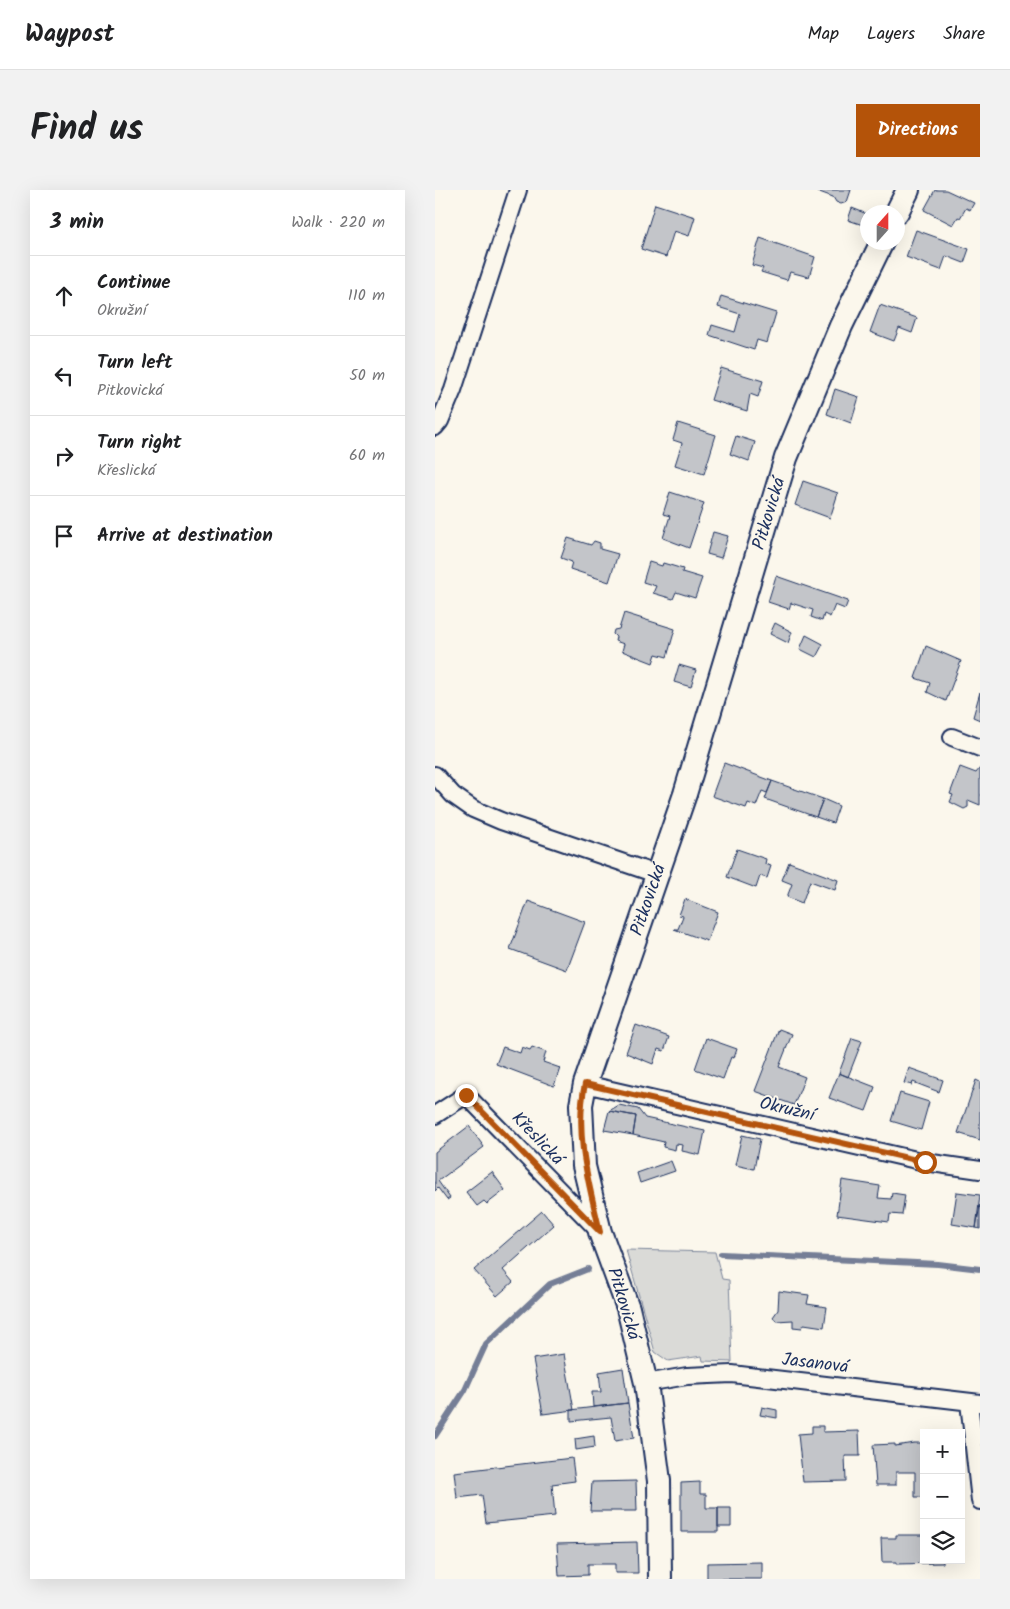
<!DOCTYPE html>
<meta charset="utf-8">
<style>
:root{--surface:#fff;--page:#f2f2f2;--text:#202124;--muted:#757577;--line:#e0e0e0;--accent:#b45309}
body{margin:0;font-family:Kalam,sans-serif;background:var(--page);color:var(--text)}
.controls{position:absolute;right:15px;bottom:15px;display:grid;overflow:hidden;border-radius:0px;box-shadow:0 5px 20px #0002}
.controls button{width:45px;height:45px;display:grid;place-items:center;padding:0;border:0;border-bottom:1px solid var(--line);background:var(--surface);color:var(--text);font:25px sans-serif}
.compass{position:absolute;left:425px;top:15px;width:45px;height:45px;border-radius:50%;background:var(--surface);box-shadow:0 5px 20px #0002;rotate:21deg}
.stop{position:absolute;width:15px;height:15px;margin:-11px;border:4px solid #b45309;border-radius:50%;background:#fff}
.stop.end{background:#b45309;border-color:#fff;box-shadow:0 1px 5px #0008}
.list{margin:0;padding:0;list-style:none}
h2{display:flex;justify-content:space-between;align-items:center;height:65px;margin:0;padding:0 20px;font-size:21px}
h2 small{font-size:16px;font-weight:400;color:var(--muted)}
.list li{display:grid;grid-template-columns:32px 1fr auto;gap:15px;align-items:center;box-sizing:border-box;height:80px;padding:0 20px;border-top:1px solid var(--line)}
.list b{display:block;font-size:19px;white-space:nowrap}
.list p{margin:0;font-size:16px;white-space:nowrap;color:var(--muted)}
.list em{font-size:16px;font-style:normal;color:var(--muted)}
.icon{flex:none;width:28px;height:28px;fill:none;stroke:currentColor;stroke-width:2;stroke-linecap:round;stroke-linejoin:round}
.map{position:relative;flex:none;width:545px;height:1389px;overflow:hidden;border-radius:0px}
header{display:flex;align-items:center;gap:30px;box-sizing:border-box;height:70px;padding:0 25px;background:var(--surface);border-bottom:1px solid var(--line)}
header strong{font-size:24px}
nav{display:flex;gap:28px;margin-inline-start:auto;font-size:18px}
.intro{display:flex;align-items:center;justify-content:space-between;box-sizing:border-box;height:120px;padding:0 30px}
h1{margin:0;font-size:35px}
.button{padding:12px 22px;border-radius:0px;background:var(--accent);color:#fff;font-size:18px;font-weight:700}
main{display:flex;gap:30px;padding:0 30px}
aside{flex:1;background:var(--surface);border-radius:0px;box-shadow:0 5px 20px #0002}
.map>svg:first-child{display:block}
.green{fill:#dadad7;stroke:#7a849a}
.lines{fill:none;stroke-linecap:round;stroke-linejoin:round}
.stream{stroke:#747e96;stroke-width:6}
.building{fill:#c3c5c9;stroke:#1b2f5e}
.street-casing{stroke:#1b2f5e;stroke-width:20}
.secondary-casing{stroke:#1b2f5e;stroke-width:26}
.street{stroke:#fbf7ec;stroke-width:16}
.secondary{stroke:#fbf7ec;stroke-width:22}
.route{stroke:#b45309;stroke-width:6}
.labels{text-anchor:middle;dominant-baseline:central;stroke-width:4;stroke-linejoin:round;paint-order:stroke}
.street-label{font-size:18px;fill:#1b2f5e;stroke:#fbf7ec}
</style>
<header>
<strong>Waypost</strong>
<nav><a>Map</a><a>Layers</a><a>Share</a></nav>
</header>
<div class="intro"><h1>Find us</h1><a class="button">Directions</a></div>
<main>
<aside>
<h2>3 min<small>Walk · 220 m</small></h2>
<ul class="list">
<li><svg class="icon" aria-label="ahead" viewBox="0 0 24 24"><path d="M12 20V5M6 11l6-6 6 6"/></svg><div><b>Continue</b><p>Okružní</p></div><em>110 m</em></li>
<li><svg class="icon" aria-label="left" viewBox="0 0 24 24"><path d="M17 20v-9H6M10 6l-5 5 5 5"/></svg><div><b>Turn left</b><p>Pitkovická</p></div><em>50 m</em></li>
<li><svg class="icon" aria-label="right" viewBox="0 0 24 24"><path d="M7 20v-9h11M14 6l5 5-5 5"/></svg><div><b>Turn right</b><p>Křeslická</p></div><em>60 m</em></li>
<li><svg class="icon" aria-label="arrive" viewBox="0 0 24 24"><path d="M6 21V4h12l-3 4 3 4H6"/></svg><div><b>Arrive at destination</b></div></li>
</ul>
</aside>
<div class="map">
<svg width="545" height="1389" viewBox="0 0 545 1389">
<rect width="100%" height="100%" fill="#fbf7ec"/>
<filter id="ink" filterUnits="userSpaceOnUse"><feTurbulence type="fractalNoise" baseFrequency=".02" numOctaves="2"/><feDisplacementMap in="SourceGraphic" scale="10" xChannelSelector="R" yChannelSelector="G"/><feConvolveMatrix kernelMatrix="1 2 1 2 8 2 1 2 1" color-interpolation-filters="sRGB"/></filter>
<g filter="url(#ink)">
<!-- green -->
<path class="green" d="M191,1060L280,1062L287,1089L294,1090L297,1172L268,1171L267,1166L233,1171L220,1162Z"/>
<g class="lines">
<!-- stream -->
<path class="stream" d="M286,1064L503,1074L545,1079
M0,1246L30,1200L51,1154L115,1094L153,1079"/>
</g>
<!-- building -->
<path class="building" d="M379,0H416L412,12L406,14L401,12L398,7Z
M500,0H511L539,13L535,20L531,18L525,28L523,27L518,35L489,20Z
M220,14L260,27L254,46L239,41L231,67L206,59Z
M417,18L432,24L428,35L413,30Z
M481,40L534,59L529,73L511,66L506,80L471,67Z
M325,48L380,67L374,87L355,82L352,90L326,82L328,78L317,75Z
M286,106L341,123L332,153L322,150L319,160L274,145L277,135L300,142L305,124L283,117Z
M445,115L482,128L477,143L464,138L459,151L435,142Z
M286,178L328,191L323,207L315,204L312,221L276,210Z
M400,199L424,207L416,233L392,224Z
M243,233L281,245L269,284L240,275L247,253L238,250Z
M301,246L320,252L314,271L295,264Z
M368,291L403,303L395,328L360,315Z
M235,302L269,313L254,358L228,348L235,326L228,324Z
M278,342L293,346L286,368L272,364Z
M133,348L156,355L159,351L165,353V359L183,364L174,392L135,379L137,372L126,368Z
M214,372L227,376L228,373L248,379L247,382L267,388L260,408L241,402L238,409L218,403L221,396L208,392Z
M341,386L413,411L410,419L400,415L395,427L389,424L387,431L376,427L378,420L356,413L354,419L333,412Z
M189,423L240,439L232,467L221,464L218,473L187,461L189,454L180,451L181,447L178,444L179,440L184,439Z
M340,433L357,442L353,453L335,444Z
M371,445L388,454L381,467L365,459Z
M491,456L526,471L511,511L492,502L495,493L480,488Z
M244,475L261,480L256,497L239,492Z
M545,502V530L538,527Z
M289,573L337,591L332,603L327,601L321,616L313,613L311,618L277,606Z
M525,577L541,583L545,578V615L533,610V617L529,619L515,612L518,605L515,604Z
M337,591L388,609L381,627L330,609Z
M388,609L404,616L398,633L381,627Z
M302,659L331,669L330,674L336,676L332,688L325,686L321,698L292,687Z
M354,672L403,690L400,700L375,691L367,713L352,707L357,694L347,690Z
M250,709L283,722L272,751L239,739H243L248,726L244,725Z
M93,711L150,732L132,780L75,759Z
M201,835L234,847L229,861L223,859L218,874L191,863Z
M344,839L357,844L344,877L370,887L359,915L320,901Z
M271,848L302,859L299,868L296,867L288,889L260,879Z
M417,848L427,851L413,887L404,883Z
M68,857L85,863L87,857L95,860L97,857L111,862L108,872L125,878L119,896L61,874Z
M474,878L508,890L504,902L478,892L477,895L469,893Z
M404,883L440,897L431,921L394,908Z
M541,890L545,892V950L523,943Z
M465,903L494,912L486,940L456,931Z
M184,915L203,919L210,928L270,941L265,965L247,961L248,955L241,954L240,960L228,957L229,952L198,945L201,926L174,921Z
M174,921L201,926L198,945L169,940Z
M34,936L49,957L3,991L15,1008L12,1010L3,998L0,1001V962Z
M307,945L325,949L319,979L300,975Z
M236,971L240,981L205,993L202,983Z
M57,982L70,1000L52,1014L49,1011L42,1016L31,1002Z
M407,990L445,996L443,1008L456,1009L457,1003L470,1005L467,1025L455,1024L454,1032L402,1025Z
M522,1002L545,1005L541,1038L517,1034Z
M545,1015V1039L541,1038Z
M107,1021L119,1035L68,1080L78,1092L62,1106L39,1080Z
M344,1101L374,1105L372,1114L392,1117L389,1137L369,1134L367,1138L358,1137V1130L341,1131L338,1127L343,1120Z
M129,1164L139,1220L108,1224L98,1169Z
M188,1178L193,1213L158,1217L157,1202H166L164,1182Z
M193,1213L199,1248L180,1251L176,1227L136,1231V1220Z
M327,1217L342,1220V1228L325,1225Z
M377,1236H388V1242L424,1241L425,1266H410L411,1291L368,1292L363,1244L377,1243Z
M159,1246L160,1257L141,1260L140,1249Z
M479,1253H489V1307H480V1282H461V1295H441L438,1255L460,1254V1256Z
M137,1268L140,1291L117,1294L120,1326L51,1333L47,1305L22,1308L19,1282Z
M201,1291L202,1321H155L157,1292Z
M265,1292V1304H271V1318H283V1342H246V1293Z
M283,1318H296V1337H283Z
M461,1345H489V1370H508V1373L461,1374V1372H447L446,1348H461Z
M202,1352L203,1383H180V1374H153V1385L124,1386L122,1354Z
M327,1372V1389H272V1373Z"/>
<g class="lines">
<!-- street casing -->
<g class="street-casing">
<path id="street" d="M0,237L5,231L18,200L83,0
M517,547L545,558
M0,585L18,605L38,619L66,631L224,685
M150,894L490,972L545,980
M0,925L31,905L164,1041
M211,1193L252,1186L297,1184L545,1213
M534,1212L545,1311"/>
</g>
<!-- secondary casing -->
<g class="secondary-casing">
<g id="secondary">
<path d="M462,22L473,0"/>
<path id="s1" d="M225,1389L224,1291L211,1193L193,1118L165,1042L149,976L146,915L150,894L250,604L351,268L406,136L447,52"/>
</g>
</g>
<!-- street -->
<use href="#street" class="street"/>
<!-- secondary -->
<use href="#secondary" class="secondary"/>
</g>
</g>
<g class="lines" filter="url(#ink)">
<!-- route -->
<path class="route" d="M31,905L165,1042C154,994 139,944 150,894L490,972"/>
</g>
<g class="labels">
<!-- street labels -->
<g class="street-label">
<text stroke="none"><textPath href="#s1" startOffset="1105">Pitkovická</textPath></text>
<text stroke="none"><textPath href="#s1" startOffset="700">Pitkovická</textPath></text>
<text transform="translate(352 920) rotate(13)">Okružní</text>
<text transform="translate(102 949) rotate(46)">Křeslická</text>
<text transform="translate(188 1114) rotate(73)">Pitkovická</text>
<text transform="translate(380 1174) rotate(7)">Jasanová</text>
</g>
</g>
</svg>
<div class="controls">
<button>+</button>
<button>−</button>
<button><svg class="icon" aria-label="layers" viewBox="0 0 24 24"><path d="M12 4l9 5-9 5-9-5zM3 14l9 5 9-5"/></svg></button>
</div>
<svg class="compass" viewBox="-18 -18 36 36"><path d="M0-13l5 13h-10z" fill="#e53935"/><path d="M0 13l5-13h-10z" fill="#757577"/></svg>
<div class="stop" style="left:490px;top:972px"></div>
<div class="stop end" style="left:31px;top:905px"></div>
</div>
</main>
